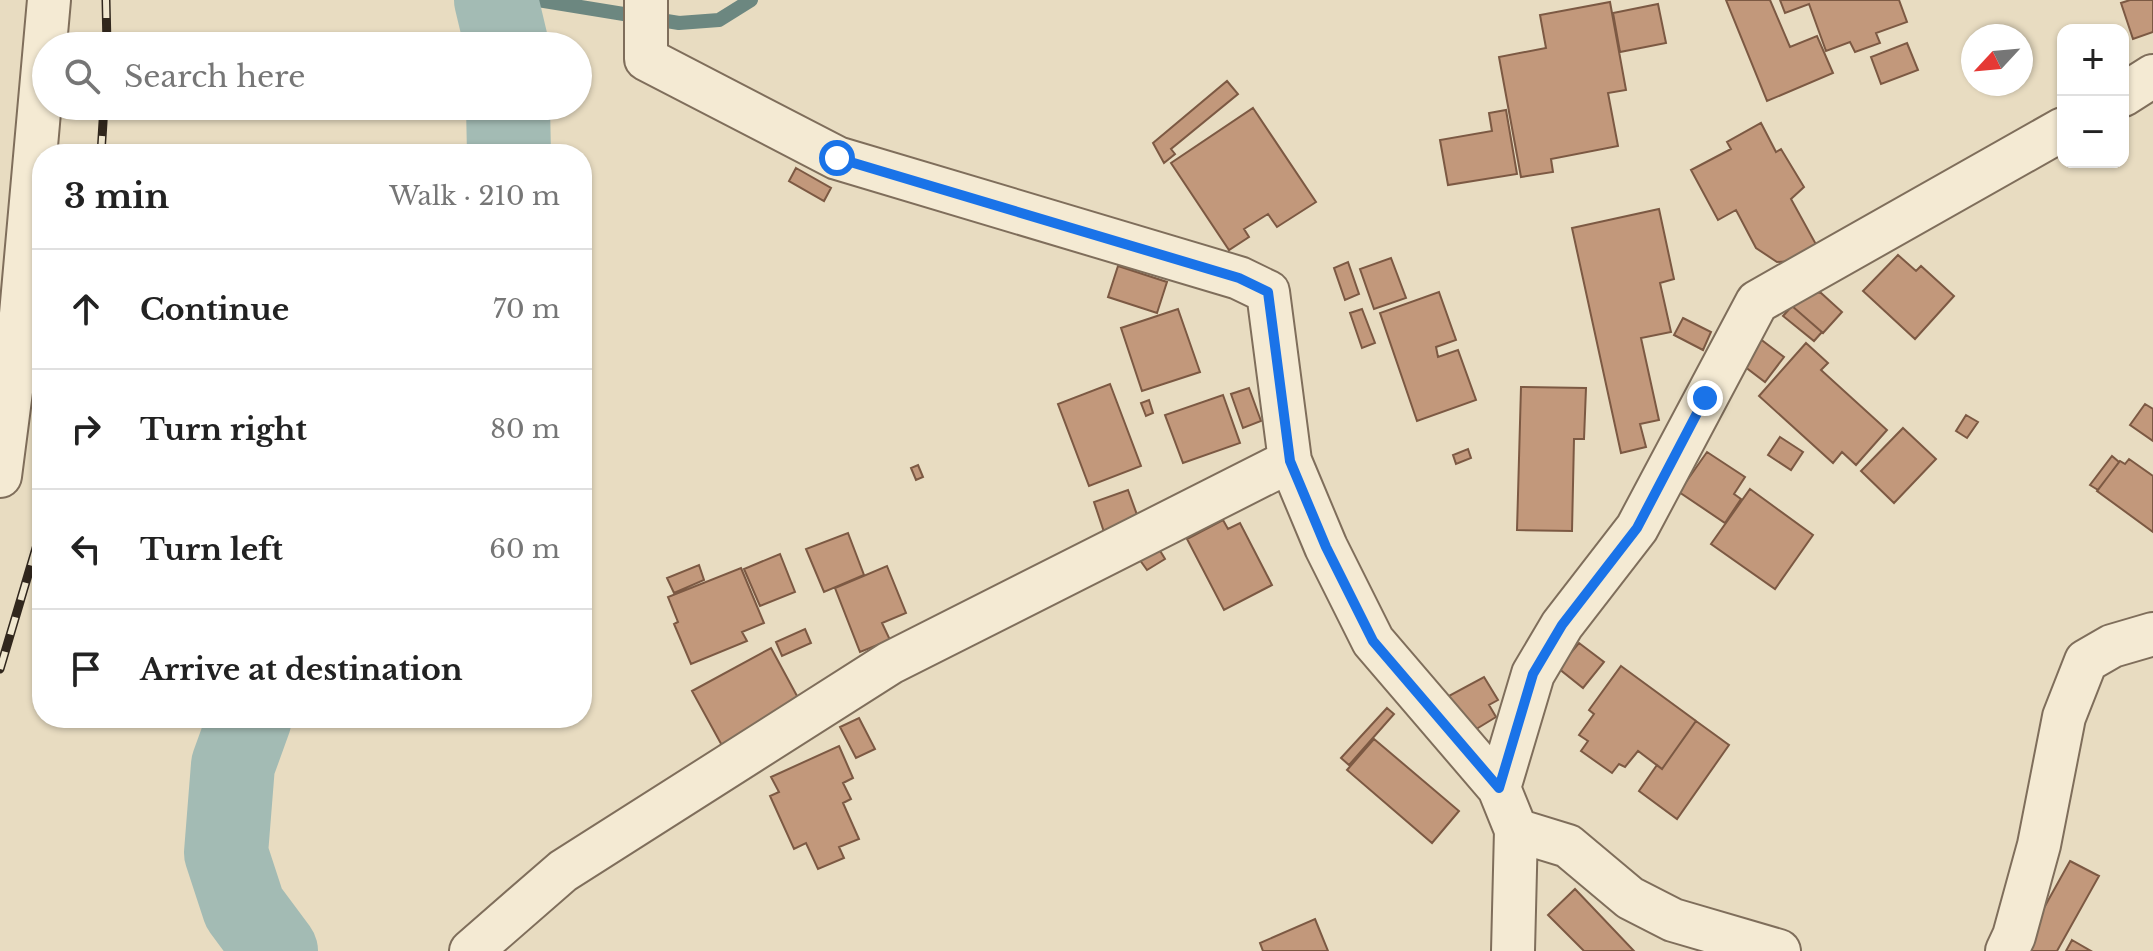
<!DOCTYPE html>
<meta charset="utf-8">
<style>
:root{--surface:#fff;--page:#f6f6f6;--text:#222;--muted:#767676;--line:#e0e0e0}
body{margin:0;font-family:"Libre Baskerville",serif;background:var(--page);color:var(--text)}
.controls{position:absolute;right:24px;top:24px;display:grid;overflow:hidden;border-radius:16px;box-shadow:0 2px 6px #0004}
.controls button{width:72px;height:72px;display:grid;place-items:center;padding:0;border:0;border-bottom:2px solid var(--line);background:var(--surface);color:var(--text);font:40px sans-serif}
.compass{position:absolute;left:1961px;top:24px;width:72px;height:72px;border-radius:50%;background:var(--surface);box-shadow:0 2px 6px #0004;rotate:244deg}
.stop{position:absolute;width:24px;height:24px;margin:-18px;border:6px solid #1a73e8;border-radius:50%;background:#fff}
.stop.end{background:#1a73e8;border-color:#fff;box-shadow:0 2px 8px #0008}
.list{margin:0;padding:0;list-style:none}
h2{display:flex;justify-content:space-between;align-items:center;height:104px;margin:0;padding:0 32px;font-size:34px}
h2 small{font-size:26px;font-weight:400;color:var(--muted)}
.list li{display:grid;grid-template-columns:52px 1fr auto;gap:24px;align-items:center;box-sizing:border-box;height:120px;padding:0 32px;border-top:2px solid var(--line)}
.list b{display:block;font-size:30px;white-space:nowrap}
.list em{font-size:26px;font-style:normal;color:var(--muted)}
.icon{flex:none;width:44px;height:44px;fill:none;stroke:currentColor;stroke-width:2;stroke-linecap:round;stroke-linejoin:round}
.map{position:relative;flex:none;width:2153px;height:951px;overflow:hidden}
.search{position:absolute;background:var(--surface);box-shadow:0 2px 6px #0004;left:32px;top:32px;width:560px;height:88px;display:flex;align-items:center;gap:20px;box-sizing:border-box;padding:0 28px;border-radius:44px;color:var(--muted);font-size:30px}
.panel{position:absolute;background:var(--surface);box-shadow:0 2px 6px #0004;left:32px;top:144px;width:560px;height:584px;border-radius:32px}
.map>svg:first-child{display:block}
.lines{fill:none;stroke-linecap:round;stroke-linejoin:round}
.stream{stroke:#6c8780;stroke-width:14}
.river{stroke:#a3bbb4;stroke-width:84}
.building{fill:#c2987b;stroke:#7c5943;stroke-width:2}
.street-casing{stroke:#7f6e5b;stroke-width:46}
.street{stroke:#f4ead3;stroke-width:42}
.rail-casing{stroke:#31271d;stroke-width:9}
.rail{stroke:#f0e7cf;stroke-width:6;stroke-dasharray:18;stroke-linecap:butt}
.route{stroke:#1a73e8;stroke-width:10}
</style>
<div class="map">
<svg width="2153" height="951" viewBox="0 0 2153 951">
<rect width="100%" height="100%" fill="#e8dcc1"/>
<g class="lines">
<!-- stream -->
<path class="stream" d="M538,0L679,23L719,20L751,0"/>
<!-- river -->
<path class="river" d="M496,0L507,46
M508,106L509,154
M250,718L233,765L226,853L244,908L276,951"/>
</g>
<!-- building -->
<path class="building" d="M1726,0H1770L1790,47L1817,36L1833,73L1767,101Z
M1780,0H1899L1907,22L1876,33L1880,43L1855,52L1850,42L1826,51L1809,4L1785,13Z
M2130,0H2153V32L2133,39L2121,3Z
M1610,2L1626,90L1608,93L1618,146L1551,159L1553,172L1521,177L1499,57L1546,48L1540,15Z
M1658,4L1666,43L1620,52L1613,13Z
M1907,43L1918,70L1881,84L1871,57Z
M1227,81L1238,94L1171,149L1175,154L1164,163L1153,143Z
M1253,108L1316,202L1277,227L1268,214L1244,229L1249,237L1229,250L1171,163Z
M1506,110L1517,174L1448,185L1440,140L1492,131L1489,113Z
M1761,123L1776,152L1781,149L1804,187L1791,199L1818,248L1794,261L1777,262L1756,248L1736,210L1718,220L1691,170L1731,149L1727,142Z
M796,168L831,188L824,201L789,181Z
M1659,209L1674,279L1660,283L1671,332L1641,338L1659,420L1640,424L1646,447L1621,453L1572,228Z
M1898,255L1916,271L1921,266L1954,296L1915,339L1863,291Z
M1391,258L1406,298L1374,309L1360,269Z
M1348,262L1359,294L1345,300L1334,268Z
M1118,266L1167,282L1157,313L1108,297Z
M1806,290L1821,293L1842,312L1823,333L1792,306Z
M1439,292L1456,340L1436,347L1438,357L1458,350L1476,400L1417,421L1380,313Z
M1792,306L1822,332L1814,341L1783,316Z
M1178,309L1200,372L1142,391L1121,328Z
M1362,309L1375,343L1362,348L1350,313Z
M1683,318L1711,332L1703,350L1674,335Z
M1759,338L1784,357L1765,382L1740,363Z
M1806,343L1828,363L1821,370L1887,430L1856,465L1842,452L1833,463L1759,396Z
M1110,384L1141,466L1089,486L1058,404Z
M1521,387L1586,388L1584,439H1574L1572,531L1517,530Z
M1249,388L1261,421L1243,428L1231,394Z
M1223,395L1240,443L1183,463L1165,415Z
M1149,400L1153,413L1146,416L1141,403Z
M2145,404L2153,409V441L2130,425Z
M1966,415L1978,422L1967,438L1956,431Z
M1903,428L1936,459L1894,503L1861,471Z
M1780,437L1803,452L1791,470L1768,455Z
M1468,449L1471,458L1456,464L1453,455Z
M1707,452L1745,477L1734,494L1741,499L1725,523L1679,492Z
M2112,456L2119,462L2098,490L2090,485Z
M2129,459L2153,476V532L2097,491L2120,461L2125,464Z
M918,465L923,477L916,480L911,468Z
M1750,489L1813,535L1775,589L1711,544Z
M1128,490L1140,523L1105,535L1094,502Z
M1223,520L1228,529L1240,523L1272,585L1224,610L1187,539Z
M848,533L864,575L824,592L806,549Z
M1156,544L1165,559L1147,570L1137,556Z
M780,554L795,592L760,606L744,569Z
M699,565L704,580L674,593L667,578Z
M887,566L906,613L882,623L890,640L860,652L835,588Z
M741,568L764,623L742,632L747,641L691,664L674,624L678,622L668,597Z
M805,629L811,643L782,656L776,642Z
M1579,643L1604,662L1583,688L1558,668Z
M771,648L803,707L730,760L692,691Z
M1621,666L1696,721L1662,769L1638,751L1625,767L1619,764L1612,773L1581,751L1588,741L1579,735L1594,714L1589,710Z
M1484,677L1498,700L1489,705L1496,717L1473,731L1445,698Z
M1387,708L1394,714L1349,765L1341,758Z
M859,718L875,749L856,758L840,727Z
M1696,721L1729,745L1677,819L1639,791L1657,765L1662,769Z
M1374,739L1459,811L1432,843L1347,770Z
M839,746L853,778L843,783L851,799L843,803L859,839L839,847L844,858L818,869L806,843L794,849L770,796L779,792L771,777Z
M2070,861L2099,876L2057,951H2020Z
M1575,889L1634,951H1584L1548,915Z
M1315,919L1328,951H1263L1260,943Z
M2072,940L2091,951H2066Z"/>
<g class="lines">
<!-- street casing -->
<g class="street-casing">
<path id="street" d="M646,0V59L837,158L1239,278L1268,292L1290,461
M2123,95L2153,76
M0,476L21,314L49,0
M1499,788L1533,674L1562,625L1637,528L1757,302L2063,129
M1516,830L1568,846L1630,898L1673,920L1779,951
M471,951L563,871L890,663L1290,461L1326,547L1373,641L1499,788L1516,830L1513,951
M2007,951L2014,936L2039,845L2064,717L2086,661L2112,646L2153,634"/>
</g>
<!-- street -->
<use href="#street" class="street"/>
<!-- rail casing -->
<g class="rail-casing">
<path id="rail" d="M106,0L107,46
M101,154L104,106
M0,669L42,528"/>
</g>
<!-- rail -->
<use href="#rail" class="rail"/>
</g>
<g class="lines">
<!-- route -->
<path class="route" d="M837,158L1239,278L1268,292L1290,461L1326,547L1373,641L1499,788L1533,674L1562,625L1637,528L1705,398"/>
</g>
</svg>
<div class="controls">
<button>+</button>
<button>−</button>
</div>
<svg class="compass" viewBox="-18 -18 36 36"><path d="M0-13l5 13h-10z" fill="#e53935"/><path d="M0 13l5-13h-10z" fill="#767676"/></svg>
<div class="stop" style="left:837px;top:158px"></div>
<div class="stop end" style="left:1705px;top:398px"></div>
<div class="search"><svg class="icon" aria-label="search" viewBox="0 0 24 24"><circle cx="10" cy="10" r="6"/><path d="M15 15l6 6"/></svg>Search here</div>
<section class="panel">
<h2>3 min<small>Walk · 210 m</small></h2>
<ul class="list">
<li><svg class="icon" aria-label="ahead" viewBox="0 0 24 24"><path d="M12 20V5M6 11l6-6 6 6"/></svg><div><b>Continue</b></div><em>70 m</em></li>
<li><svg class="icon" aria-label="right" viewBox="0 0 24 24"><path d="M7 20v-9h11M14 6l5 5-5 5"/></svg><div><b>Turn right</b></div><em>80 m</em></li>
<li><svg class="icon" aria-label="left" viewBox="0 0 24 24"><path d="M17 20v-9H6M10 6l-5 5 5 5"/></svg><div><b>Turn left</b></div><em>60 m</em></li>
<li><svg class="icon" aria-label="arrive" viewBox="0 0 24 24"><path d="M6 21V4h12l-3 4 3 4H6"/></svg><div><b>Arrive at destination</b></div></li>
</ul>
</section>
</div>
